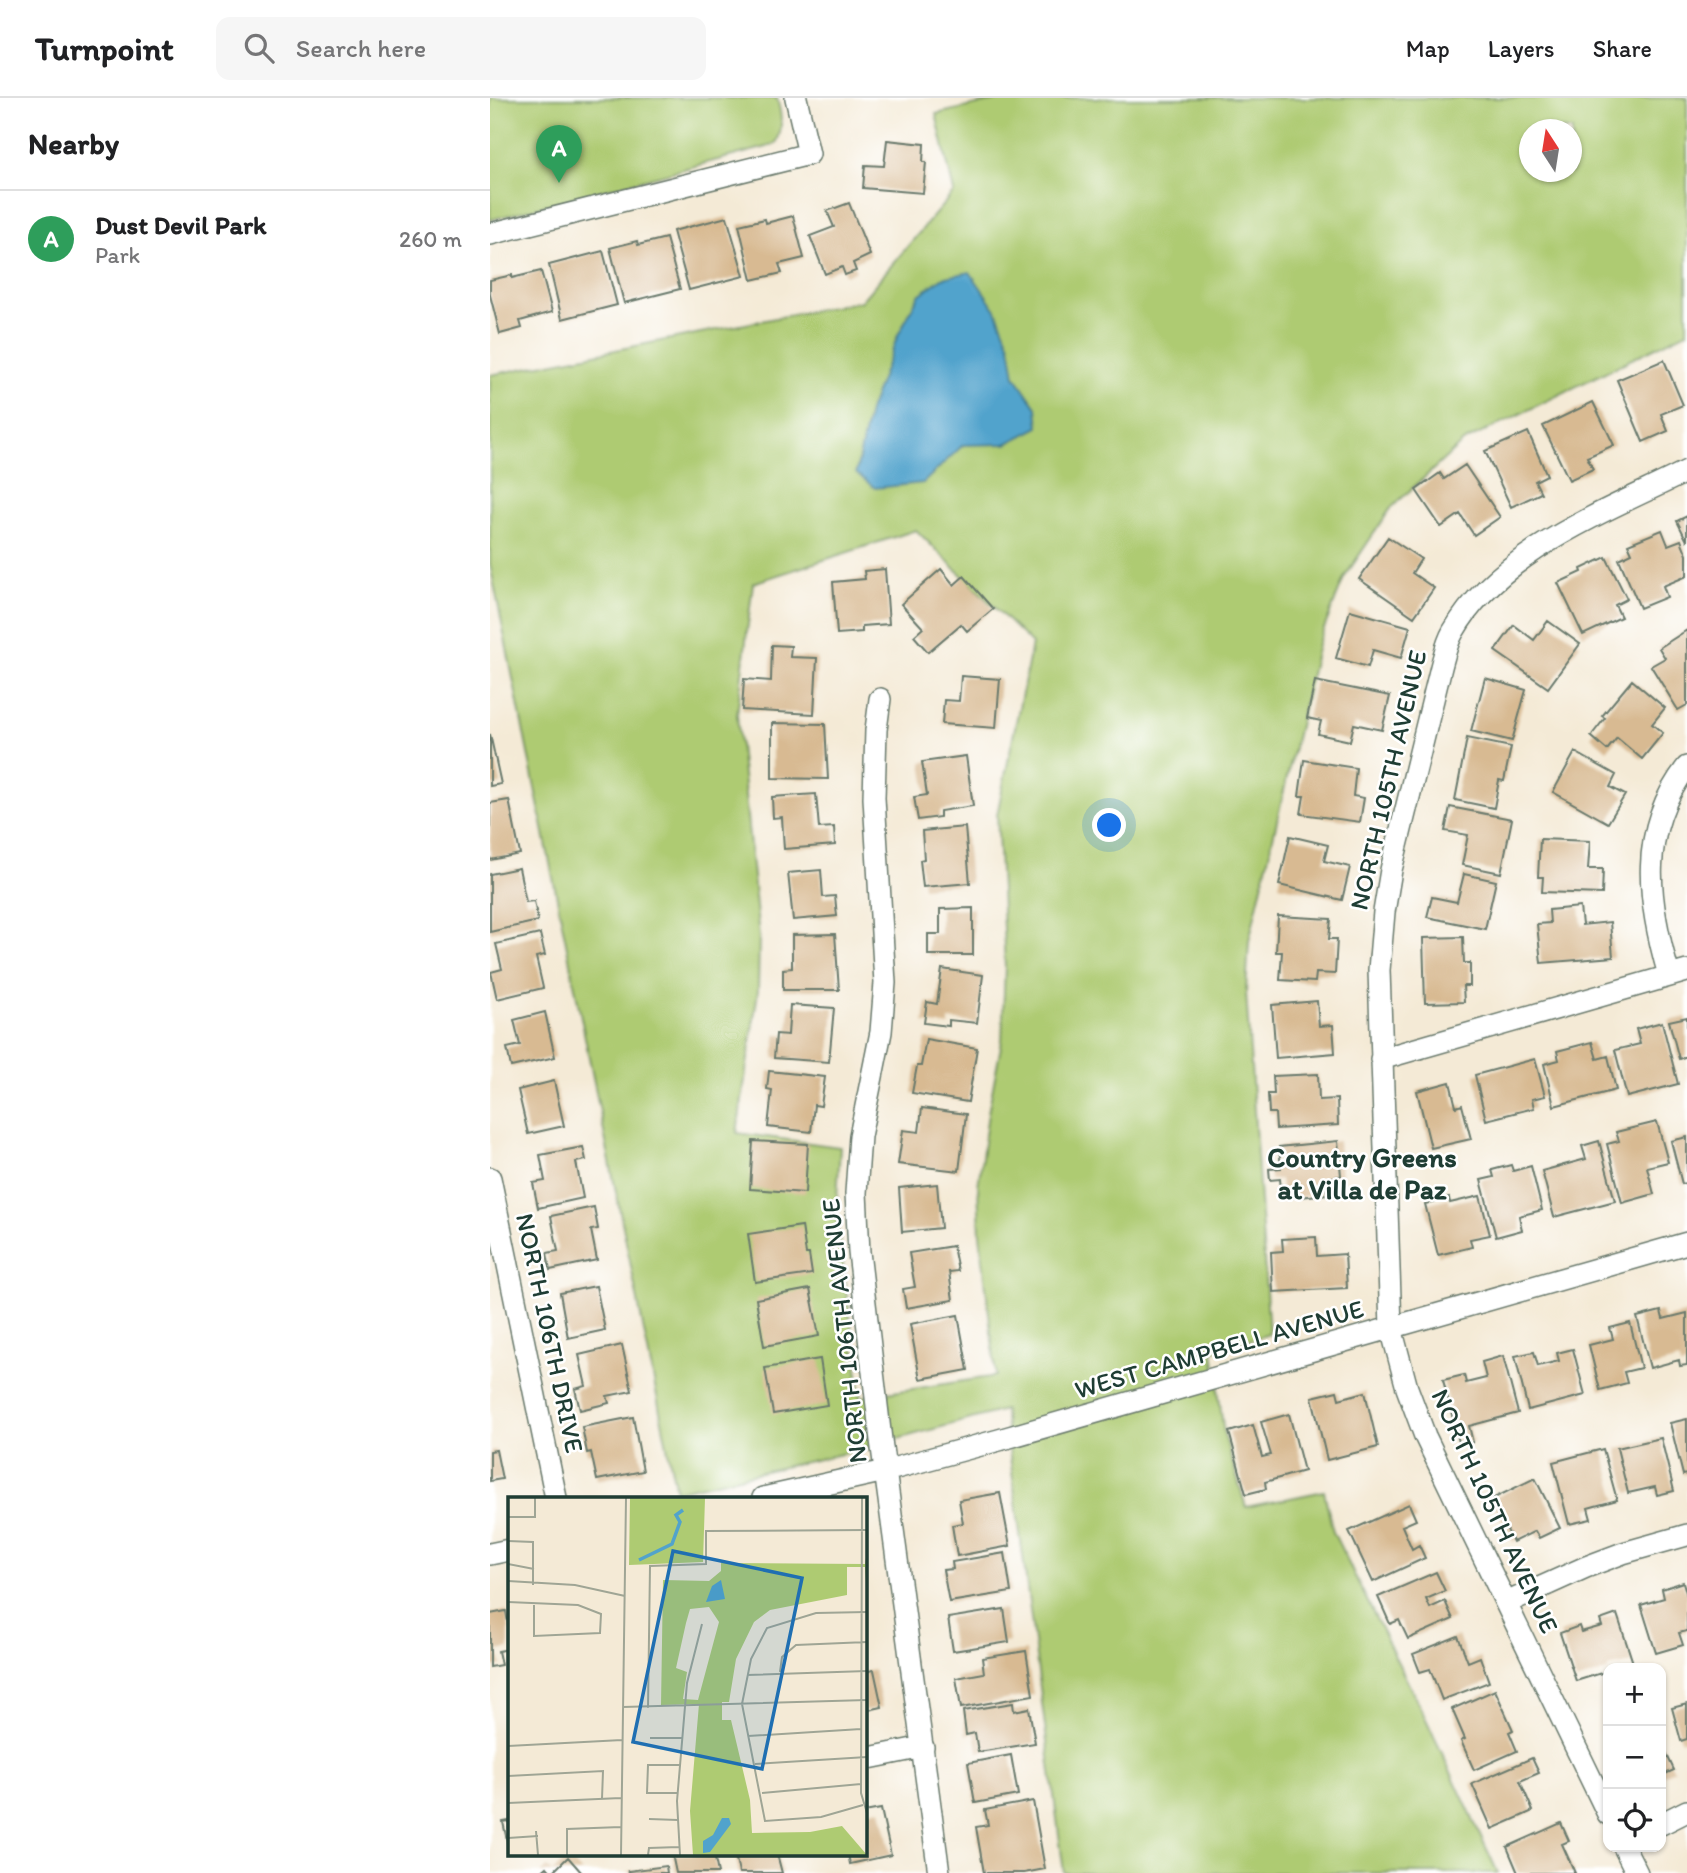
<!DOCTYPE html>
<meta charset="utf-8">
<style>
:root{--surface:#fff;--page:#f6f6f6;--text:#202124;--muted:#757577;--line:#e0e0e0;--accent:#111827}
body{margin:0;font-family:Itim,sans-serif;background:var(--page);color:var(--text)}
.controls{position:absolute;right:21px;bottom:21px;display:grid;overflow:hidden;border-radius:14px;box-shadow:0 2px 5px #0004}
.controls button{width:63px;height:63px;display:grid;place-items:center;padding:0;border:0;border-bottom:2px solid var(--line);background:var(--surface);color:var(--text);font:35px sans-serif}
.compass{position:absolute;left:1029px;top:21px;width:63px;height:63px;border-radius:50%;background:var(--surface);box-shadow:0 2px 5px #0004;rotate:348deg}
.you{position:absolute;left:620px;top:728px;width:24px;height:24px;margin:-18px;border:5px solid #fff;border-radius:50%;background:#1a73e8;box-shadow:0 0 0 10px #1a73e833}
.badge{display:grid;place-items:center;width:46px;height:46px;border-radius:50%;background:var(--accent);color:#fff;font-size:23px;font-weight:700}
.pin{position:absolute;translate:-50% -58px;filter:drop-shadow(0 2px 4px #0008)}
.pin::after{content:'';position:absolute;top:37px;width:24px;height:21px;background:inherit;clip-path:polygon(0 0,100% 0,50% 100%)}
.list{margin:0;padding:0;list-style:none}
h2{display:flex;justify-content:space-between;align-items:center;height:91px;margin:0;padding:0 28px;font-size:30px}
h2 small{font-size:23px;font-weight:400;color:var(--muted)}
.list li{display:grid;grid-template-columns:46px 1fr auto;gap:21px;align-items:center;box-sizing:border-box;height:98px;padding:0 28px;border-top:2px solid var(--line)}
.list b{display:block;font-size:26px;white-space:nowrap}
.list p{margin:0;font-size:23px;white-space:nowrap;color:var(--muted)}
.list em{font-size:23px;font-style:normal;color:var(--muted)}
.icon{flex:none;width:38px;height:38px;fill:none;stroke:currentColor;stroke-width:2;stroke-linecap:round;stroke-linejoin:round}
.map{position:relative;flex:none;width:1197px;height:1775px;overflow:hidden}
header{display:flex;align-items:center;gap:42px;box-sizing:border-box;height:98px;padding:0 35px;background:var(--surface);border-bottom:2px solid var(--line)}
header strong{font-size:33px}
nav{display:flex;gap:38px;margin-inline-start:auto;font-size:24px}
.search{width:490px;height:63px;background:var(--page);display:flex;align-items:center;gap:18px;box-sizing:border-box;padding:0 24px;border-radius:14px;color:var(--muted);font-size:26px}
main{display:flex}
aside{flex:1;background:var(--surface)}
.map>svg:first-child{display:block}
.green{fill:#aecb72;stroke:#668453;stroke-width:2;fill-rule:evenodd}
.water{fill:#51a3cc;stroke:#387080;stroke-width:2}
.building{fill:#d8ba92}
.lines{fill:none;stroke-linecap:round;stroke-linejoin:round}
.minor-casing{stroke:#6a7a6d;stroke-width:24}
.minor{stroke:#fff;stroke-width:21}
.labels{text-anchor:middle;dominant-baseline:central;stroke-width:5;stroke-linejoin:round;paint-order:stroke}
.street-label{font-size:26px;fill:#1f3d34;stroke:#fff}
.neighbourhood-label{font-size:28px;font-weight:bold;fill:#1f3d34;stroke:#fff}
.inset-river{fill:none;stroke:#51a3cc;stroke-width:3.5}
.inset-road{fill:none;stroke:#9fa595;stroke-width:2}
.view{fill:#1f6fb2;fill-opacity:0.15;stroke:#1f6fb2;stroke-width:3.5}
.inset-edge{fill:none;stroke:#1f3d34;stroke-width:3.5}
</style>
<header>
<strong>Turnpoint</strong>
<div class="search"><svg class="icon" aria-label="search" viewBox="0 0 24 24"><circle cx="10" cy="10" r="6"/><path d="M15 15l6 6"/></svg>Search here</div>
<nav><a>Map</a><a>Layers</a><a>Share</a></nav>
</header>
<main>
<aside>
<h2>Nearby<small></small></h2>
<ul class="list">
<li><span class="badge" style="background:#2e9e5b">A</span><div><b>Dust Devil Park</b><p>Park</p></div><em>260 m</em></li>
</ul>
</aside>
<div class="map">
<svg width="1197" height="1775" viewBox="0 0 1197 1775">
<rect width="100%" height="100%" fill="#fff"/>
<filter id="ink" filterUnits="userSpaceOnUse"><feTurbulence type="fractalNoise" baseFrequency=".0143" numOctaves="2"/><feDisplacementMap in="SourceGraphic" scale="14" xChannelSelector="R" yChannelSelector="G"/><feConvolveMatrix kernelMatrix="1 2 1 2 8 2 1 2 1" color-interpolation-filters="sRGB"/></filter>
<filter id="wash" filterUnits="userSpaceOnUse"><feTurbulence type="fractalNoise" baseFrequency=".00686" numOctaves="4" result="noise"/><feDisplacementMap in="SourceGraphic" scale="28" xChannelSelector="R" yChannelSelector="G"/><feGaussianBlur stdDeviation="1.57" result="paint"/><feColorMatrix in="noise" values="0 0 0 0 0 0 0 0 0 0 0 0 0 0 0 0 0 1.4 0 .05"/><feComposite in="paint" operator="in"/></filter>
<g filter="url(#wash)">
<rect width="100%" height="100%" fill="#f4ead6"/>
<!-- green -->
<path class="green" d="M0,0H287C291,15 294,31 286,45L277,49L0,122Z
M519,0H1197V234L973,344L901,410L854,480L828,546L759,843L756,894L779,1236L723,1253L734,1336L756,1409L834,1393L843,1434L936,1621L1008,1775H574L514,1312L356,1355L186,1393L0,466V277L371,203L464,94L446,16ZM1040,32H1082V74H1040ZM426,432L542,546L507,717L515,868L512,943L498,1015L488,1088L490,1136L506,1278L371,1299L346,1117L350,1049L247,1035L268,893L269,839L247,617L263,485Z"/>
<!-- water -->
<path class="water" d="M480,174L506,212L520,247L525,278L547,310L549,329L516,346L473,347L433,385L385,390L366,375L379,313L408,237L429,197L452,180Z"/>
<g id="blocks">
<!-- building -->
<path class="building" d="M397,42L434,46L433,64H436L433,95L373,90L375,67L394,68Z
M359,105L380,157L363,165L366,173L355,177L352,169L335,176L320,138L344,129L337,113Z
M303,118L314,160L289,166L292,175L262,182L249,127L275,121L276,125Z
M237,119L254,178L199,192L183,133Z
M176,140L190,191L134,205L120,150L147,143L148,147Z
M113,153L127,207L72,221L59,167Z
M51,173L62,214L30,223L32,230L10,236L0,197V182L22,177V180Z
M1174,262L1193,307L1171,316L1178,333L1153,344L1127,282Z
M1103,304L1124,347L1097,359L1103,371L1079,382L1053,328Z
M1038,334L1057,377L1045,383L1051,395L1021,409L995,353Z
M975,367L1010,419L984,437L970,416L951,429L926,392L950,375L954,381Z
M1197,418V443L1187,423Z
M1172,432L1178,447L1191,442L1197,457V478L1173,488L1177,499L1150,510L1129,461L1142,455L1138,446Z
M898,439L931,461L922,475L944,490L924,519L869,481Z
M1116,459L1137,501L1125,507L1131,519L1093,537L1068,485L1092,474L1091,471Z
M395,471L399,526L372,528V534L347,536L343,484L375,481L374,473Z
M451,471L464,487L474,478L503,511L477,533L471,526L438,554L424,538L433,530L411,506Z
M860,512L920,529L911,560L883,552L878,569L846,560Z
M1058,523L1090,546L1058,590L1005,553L1024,527L1044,542Z
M1197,532V607L1188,612L1161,568L1175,560L1169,550Z
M282,547L301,548L300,559L327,560L324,616L252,612L254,581L281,583Z
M471,578L510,581L506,630L452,626L454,602L469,603Z
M995,580L1036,592L1022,643L981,633Z
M1142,582L1175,610L1162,626L1173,635L1152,661L1127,640L1117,652L1101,638L1115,620L1112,618Z
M825,583L900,598L892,632L864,626L860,643L828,636L831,623L817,620Z
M282,625L335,626L338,681L282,680Z
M0,636L11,686L0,688Z
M977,640L1021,649L1014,683L1009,682L1004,710L965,702Z
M1085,654L1126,677L1120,689L1135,697L1118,725L1063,694Z
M476,658L483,708L450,713V719L428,722L424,699L437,697L432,664Z
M814,662L866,670L863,698L874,700L870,724L811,716L814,698H809Z
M326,696L329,730L344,729L345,747L294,751L292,719L283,720L282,699Z
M19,702L30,756L0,762V705Z
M960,709L1022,721L1011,775L972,767L978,737L955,733Z
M475,729L480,785L433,789L430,762L434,761L432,733Z
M800,738L838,747L834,763L860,769L852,802L789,787Z
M1050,741L1100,743L1098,771H1113L1112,796L1052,794L1053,779H1048Z
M29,770L36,804L44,803L48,823L0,834V776Z
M331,772L333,799L345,798L347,818L303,822L298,775Z
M974,776L1006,783L995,831L937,819L942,799L967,804Z
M1090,809L1092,827L1120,824L1123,859L1051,865L1047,826L1060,825L1059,812Z
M483,810V857H438V836H450V811Z
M788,818L841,821L839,841H847L845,876L826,875L825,884L790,882L792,854H786Z
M50,836L55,857L46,859L53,890L7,901L1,874L12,871L6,846Z
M345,836L349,892H293V871L302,870V837Z
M973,839L974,865H980V888H973L974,904L935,905L933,840Z
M452,871L493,877L487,925L459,922V928L434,925L437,904L447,906Z
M827,903L829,928L843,927L845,955L786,960L782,907Z
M300,907L344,910L339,964L284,960L286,936L298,937Z
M55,914L65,959L21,969L17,950L30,947L24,922Z
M1197,919V958L1189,961L1179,923Z
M1172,924L1188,986L1137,999L1125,952L1150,946L1146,931Z
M436,941L487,950L478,1004L422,995L427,968H431Z
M1102,944L1107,961L1118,958L1126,992L1064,1008L1054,966L1069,962L1067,953Z
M1045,961L1055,998L1042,1001L1044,1010L996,1022L985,977Z
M279,973L335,979L331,1008L324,1007L321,1034L278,1029L282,992L277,991Z
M828,976L829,1002L847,1001L848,1027L786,1031L785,1015H779L778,996H784L783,978Z
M64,983L74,1028L38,1036L28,992Z
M960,984L966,1009L972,1007L981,1041L941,1050L927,993Z
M432,1010L476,1016L469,1073L408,1066L413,1032L429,1034Z
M1167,1024L1178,1064L1157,1069L1164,1096L1132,1105L1117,1046L1129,1043L1126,1034Z
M1197,1039V1085L1192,1086L1181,1043Z
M263,1043L318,1046L315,1095L260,1091Z
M848,1043L851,1078L835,1080L837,1096L792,1101L790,1081L780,1082L779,1071L791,1070L789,1049Z
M1109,1043L1125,1103L1064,1119L1052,1073L1096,1061L1092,1048Z
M93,1049L96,1062L86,1064L93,1100L48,1110L43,1085L55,1083L50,1057Z
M1021,1067L1023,1073L1041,1068L1052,1112L1029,1118L1032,1132L1006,1139L991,1082L1004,1079L1002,1072Z
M447,1086L451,1130L412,1134L409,1090Z
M990,1098L1000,1137L980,1141L982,1149L948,1157L935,1106L959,1100L960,1105Z
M104,1109L108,1131L101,1132L107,1162L60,1172L57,1155L68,1153L61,1118Z
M312,1128L316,1156H319L322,1176L265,1184L258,1136Z
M826,1139L827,1158L855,1156L857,1190L783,1194L781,1154L793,1153L792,1141Z
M463,1148L468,1173L459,1174L463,1202L416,1210L413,1191L425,1189L419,1155Z
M106,1188L115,1232L78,1240L70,1195Z
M320,1191L329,1238L274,1248L266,1201Z
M1171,1213L1173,1221L1197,1215V1267L1190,1268L1189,1262L1160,1270L1147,1219Z
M468,1217L478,1272L430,1281L420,1226Z
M1140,1225L1151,1270L1134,1274L1137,1285L1110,1292L1099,1247L1123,1241L1120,1230Z
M132,1247L142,1293L117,1298L119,1305L90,1312L85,1291L96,1288L89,1257Z
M1083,1251L1095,1297L1038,1312L1025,1258L1044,1254L1048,1268L1069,1263L1067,1255Z
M1013,1258L1028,1315L979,1328L983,1344L970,1348L953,1282L974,1277L976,1285L996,1280L992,1264Z
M330,1261L337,1307L283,1316L275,1270Z
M847,1293L849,1301L875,1294L888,1349L837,1362L822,1299Z
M799,1316L814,1373L775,1384L776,1391L756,1396L739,1334L763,1327L772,1359L781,1357L771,1324Z
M143,1319L153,1373L107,1382L101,1354L97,1355L92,1329Z
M1197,1321V1376L1193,1377L1180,1325Z
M1171,1340L1184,1393L1167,1397L1165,1389L1138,1395L1127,1350Z
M1113,1351L1127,1402L1098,1410L1101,1421L1079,1426L1063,1364Z
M6,1352L12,1381L0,1383V1353Z
M1045,1380L1070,1430L1049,1440L1045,1433L1023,1444L1002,1401Z
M510,1395L520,1448L467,1458L462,1427L473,1425L469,1402Z
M919,1406L926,1422L912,1428L922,1451L929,1447L935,1460L883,1484L859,1433Z
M515,1455L521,1494L459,1504L453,1472L463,1471L462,1464Z
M946,1474L955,1493L936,1501L940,1510L955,1503L963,1521L918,1541L909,1522L900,1526L888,1499Z
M1193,1484L1197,1498V1533L1189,1535L1193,1547L1166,1555L1151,1507L1174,1500L1172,1491Z
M514,1511L519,1544L463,1553L458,1520Z
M16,1513L19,1531V1551L8,1553L11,1567L0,1569V1516Z
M1127,1516L1143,1565L1118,1570V1573L1086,1583L1070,1535L1089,1528L1091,1534L1112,1528L1110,1522Z
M968,1538L978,1564L990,1559L999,1584L952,1602L940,1571L930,1574L923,1556Z
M536,1553L543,1597L471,1610L466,1580L494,1575L492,1560Z
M384,1572L392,1609L374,1613V1574Z
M1005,1592L1023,1632L1019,1634L1027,1653L984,1672L971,1643L975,1641L962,1611Z
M523,1605L524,1613L539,1610L545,1645L488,1654L485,1635L476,1637L473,1613Z
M1197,1606V1641L1191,1643L1182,1610Z
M1171,1644L1184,1672L1171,1678Z
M521,1657L528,1697L485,1705L478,1665Z
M1042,1660L1049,1675L1030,1683L1043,1713L1002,1731L982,1686Z
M543,1703L555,1771L534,1775H494L486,1729L498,1727L495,1712Z
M391,1711L401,1757L360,1766L358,1756H374V1714Z
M19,1723V1747H18L13,1724Z
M1071,1725L1079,1743L1072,1746L1085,1775H1028L1017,1749Z
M182,1756H224L228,1775H186Z
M245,1756H287L292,1775H249Z
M78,1759L92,1775H50L57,1769L62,1775Z
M176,1768L177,1775H139L138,1773Z"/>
</g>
</g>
<g filter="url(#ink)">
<use href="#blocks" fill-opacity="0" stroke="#6a7a6d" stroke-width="2"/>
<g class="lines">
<!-- minor casing -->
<g class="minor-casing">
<path id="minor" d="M0,136L319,56L306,0
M390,601L386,632L384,700L395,885L391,934L370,1038L366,1095L369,1154L391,1342L449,1775
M1179,877C1158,805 1147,733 1197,669
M891,961L1197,873
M0,1080L66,1400
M273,1400L395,1373L509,1342L1197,1145
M0,1456L19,1452
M1016,1505L1096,1469L1133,1455L1197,1437
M374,1661L433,1649
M1118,1716L935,1338L917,1290L901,1230L889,872L894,814L901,772L951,569C954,558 957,544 963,534C1009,453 1117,413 1197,373
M1171,1726L1197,1713
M1134,1749L1147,1775"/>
</g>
<!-- minor -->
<use href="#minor" class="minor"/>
</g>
</g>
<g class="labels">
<!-- street labels -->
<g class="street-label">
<text transform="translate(898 682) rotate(-77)">NORTH 105TH AVENUE</text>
<text transform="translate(354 1233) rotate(-96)">NORTH 106TH AVENUE</text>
<text transform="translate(60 1235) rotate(78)">NORTH 106TH DRIVE</text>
<text transform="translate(729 1251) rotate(-16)">WEST CAMPBELL AVENUE</text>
<text transform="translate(1005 1413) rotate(65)">NORTH 105TH AVENUE</text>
</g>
<!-- neighbourhood labels -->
<g class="neighbourhood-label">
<text x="872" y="1059">Country Greens<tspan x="872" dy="32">at Villa de Paz</tspan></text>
</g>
</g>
<!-- overview -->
<g transform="translate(18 1399)">
<rect width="359" height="359" fill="#f4ead6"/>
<path d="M122,1H197L195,65L121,68ZM359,54V100L357,70H339V98L262,113L246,125L228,162L221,205H214V223H223L242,303L244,336L302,335L334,329L359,358H185L182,314L191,207L153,208L155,83L201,84L213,74V66L357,67ZM201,110L211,125L190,203L175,202L179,175L168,171L178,126L182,112Z" fill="#aecb72" fill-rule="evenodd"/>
<path d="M213,83L217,102L198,105L204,89ZM214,321H221L223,327L202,355L195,356V344L205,338Z" fill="#51a3cc"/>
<path class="inset-river" d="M131,63L164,47L172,25L168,18L175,13"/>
<path class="inset-road" d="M354,1L353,296L359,316M0,20H27V1M0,44L25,45V88M0,67L26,72M0,84L67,88L117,99M0,105L70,108L93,117L92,136L26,139V108M272,175L274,160L288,148L359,145M239,178L359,174M115,210L359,203M140,211L142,69L198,67V34L359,33M240,239L353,232M142,241H174M0,249L114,243M247,267L359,260M0,279L95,274L94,302M170,296H139L140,268H172M254,296L353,287M0,306L113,301M355,308L313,320L257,324L234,207L243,162L259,131L308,116L359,115M141,322L170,323M28,334L30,358M0,341L30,339M59,358V332L113,330M113,358L118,1M140,358L141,351L171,350M172,358L169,304L179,186L194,127"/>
<path class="view" d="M165,54L294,81L254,272L125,245Z"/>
<rect width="359" height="359" class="inset-edge"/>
</g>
</svg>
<div class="controls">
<button>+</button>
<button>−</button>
<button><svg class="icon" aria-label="locate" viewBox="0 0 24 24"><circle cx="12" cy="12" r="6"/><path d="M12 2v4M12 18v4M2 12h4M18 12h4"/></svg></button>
</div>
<svg class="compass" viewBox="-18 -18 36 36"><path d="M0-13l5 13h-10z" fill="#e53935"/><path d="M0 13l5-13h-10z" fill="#757577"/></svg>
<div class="you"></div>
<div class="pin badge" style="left:69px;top:85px;background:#2e9e5b">A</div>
</div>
</main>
